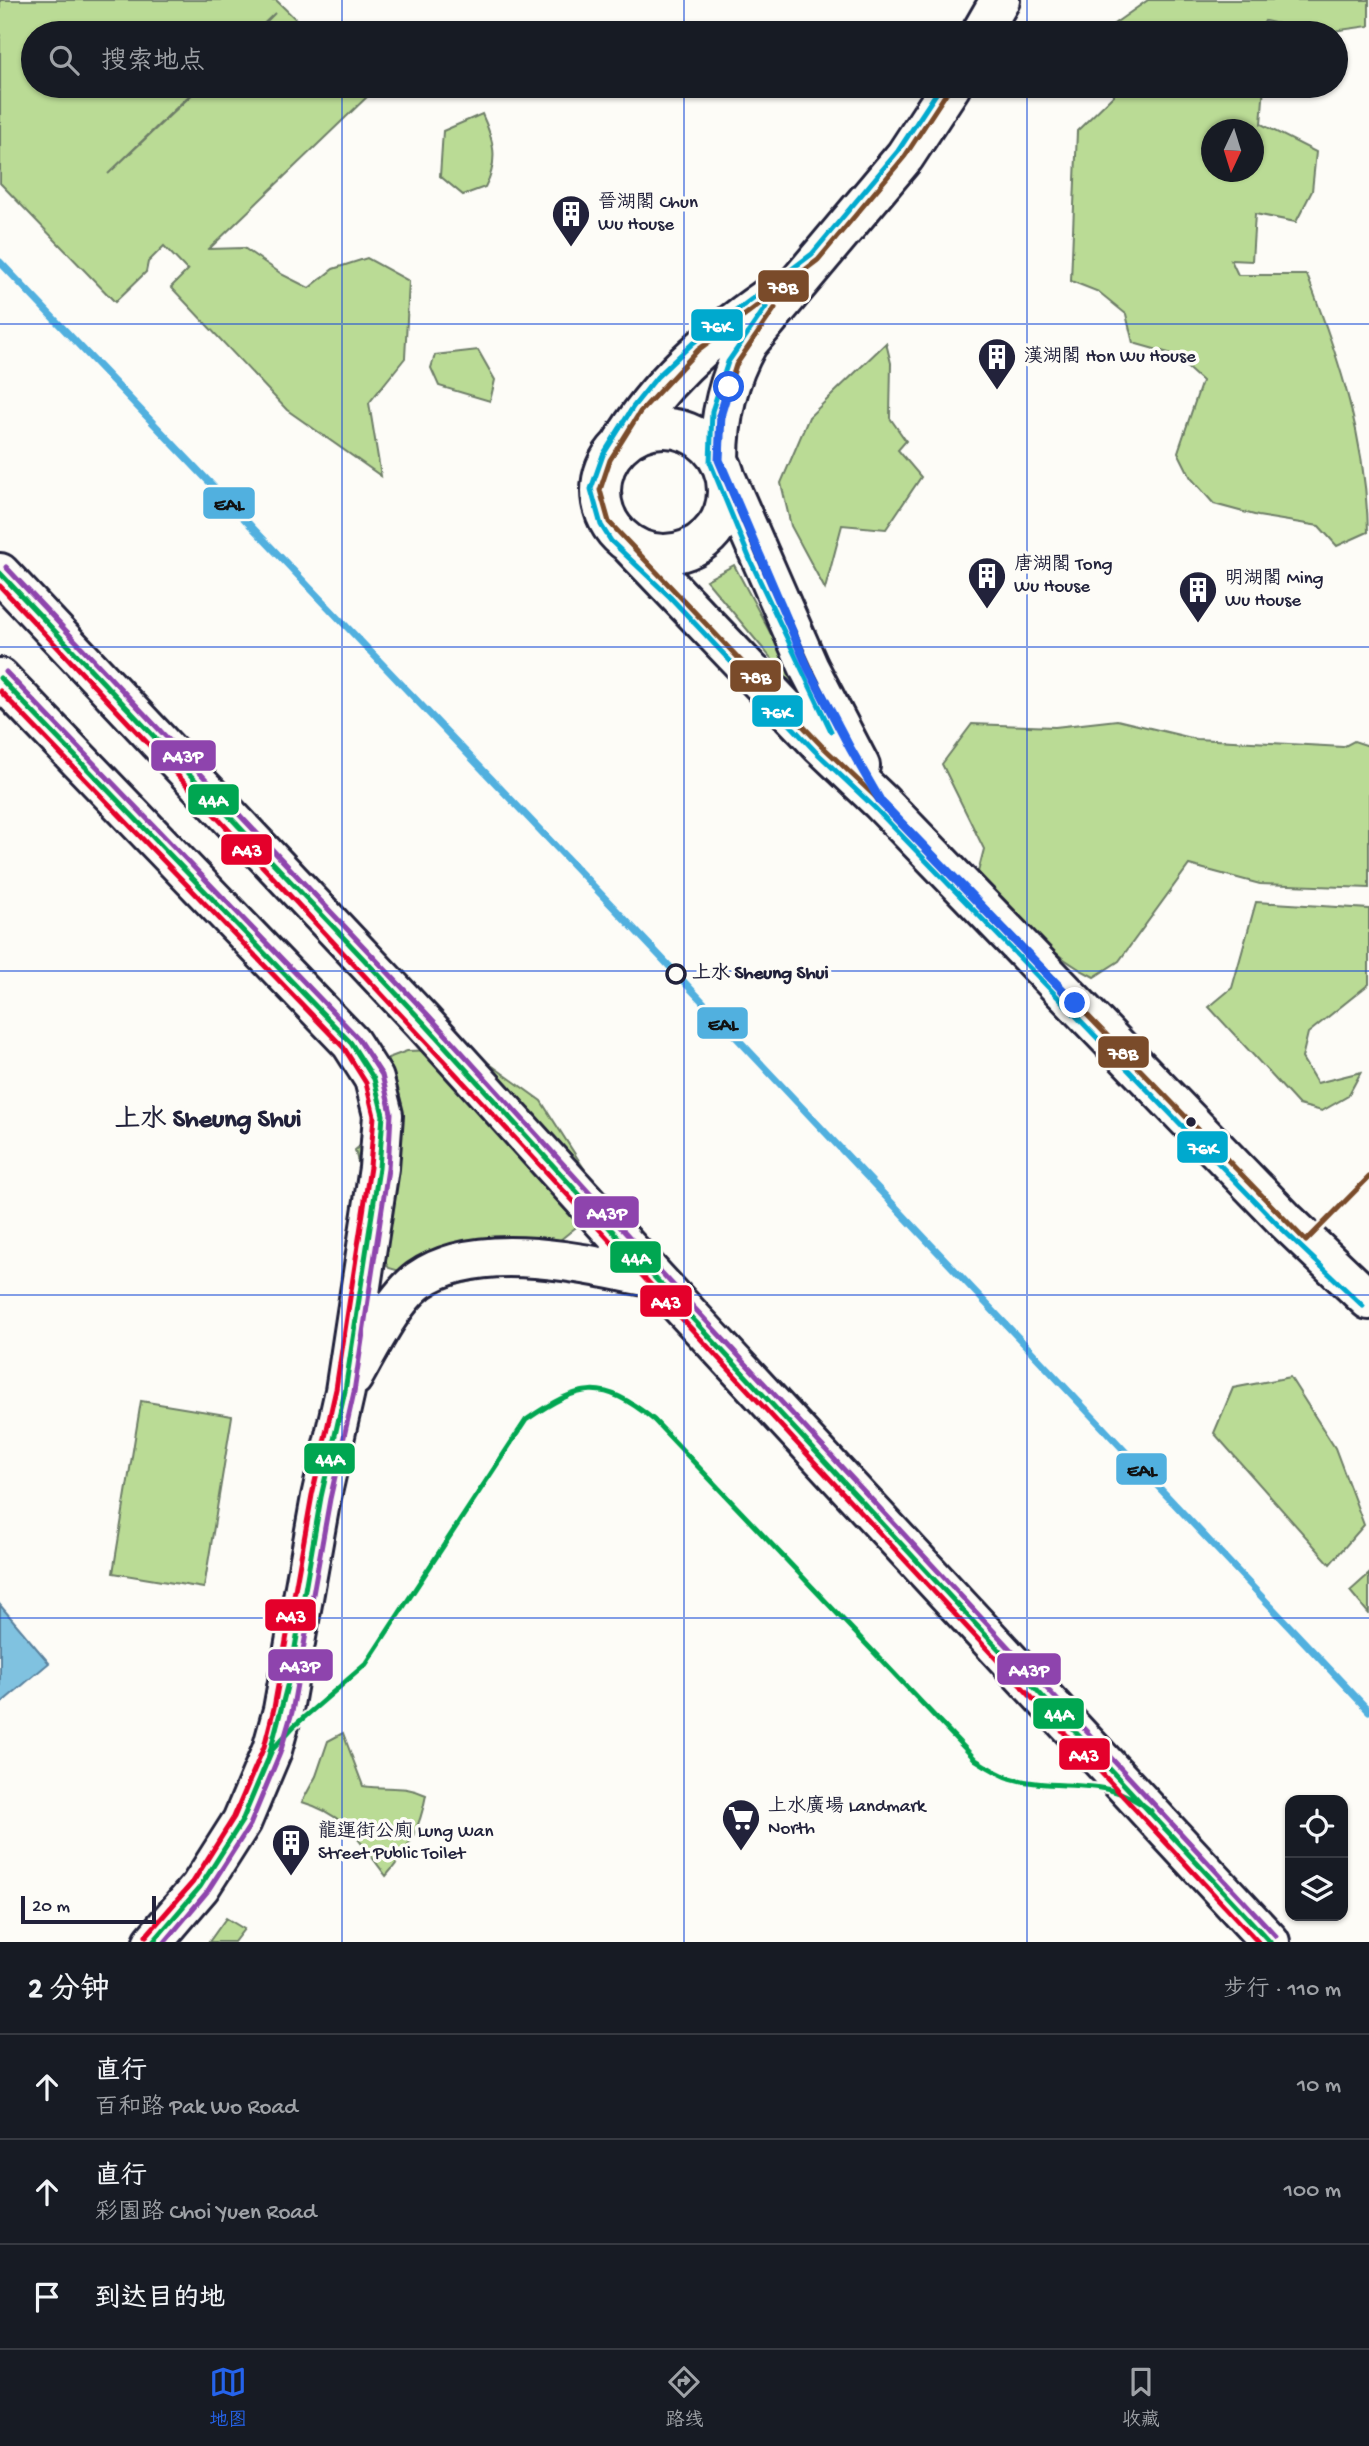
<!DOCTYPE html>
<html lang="zh">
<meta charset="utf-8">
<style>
:root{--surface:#171b24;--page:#20242c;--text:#f1f3f6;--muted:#9ea1a6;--line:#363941;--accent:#2563eb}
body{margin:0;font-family:"Gochi Hand","LXGW WenKai TC",sans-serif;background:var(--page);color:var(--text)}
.controls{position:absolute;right:21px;bottom:21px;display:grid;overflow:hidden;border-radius:14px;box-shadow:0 2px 5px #0004}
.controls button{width:63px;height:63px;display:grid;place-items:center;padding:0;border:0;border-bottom:2px solid var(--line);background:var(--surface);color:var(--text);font:35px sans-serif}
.compass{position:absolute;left:1201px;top:119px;width:63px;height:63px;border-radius:50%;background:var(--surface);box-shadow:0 2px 5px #0004;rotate:184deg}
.scale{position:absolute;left:21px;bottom:18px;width:135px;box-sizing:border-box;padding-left:7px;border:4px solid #22223b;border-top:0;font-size:19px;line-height:24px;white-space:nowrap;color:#22223b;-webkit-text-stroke:5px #fdfcf7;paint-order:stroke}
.stop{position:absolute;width:21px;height:21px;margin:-16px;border:5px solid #2563eb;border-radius:50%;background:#fff}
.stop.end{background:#2563eb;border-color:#fff;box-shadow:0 2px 7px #0008}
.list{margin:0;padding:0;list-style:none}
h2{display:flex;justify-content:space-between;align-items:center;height:91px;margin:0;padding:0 28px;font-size:30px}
h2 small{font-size:23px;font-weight:400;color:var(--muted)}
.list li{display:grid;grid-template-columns:46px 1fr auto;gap:21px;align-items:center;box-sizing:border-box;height:105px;padding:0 28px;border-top:2px solid var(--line)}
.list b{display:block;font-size:26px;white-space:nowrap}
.list p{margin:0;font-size:23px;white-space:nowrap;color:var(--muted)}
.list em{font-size:23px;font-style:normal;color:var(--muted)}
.icon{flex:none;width:38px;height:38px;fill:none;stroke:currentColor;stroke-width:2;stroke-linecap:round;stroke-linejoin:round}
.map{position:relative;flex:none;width:1369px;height:1942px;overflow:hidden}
.search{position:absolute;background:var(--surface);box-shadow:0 2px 5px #0004;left:21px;right:21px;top:21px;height:77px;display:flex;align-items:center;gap:18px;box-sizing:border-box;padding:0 24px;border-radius:38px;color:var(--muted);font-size:26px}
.sheet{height:406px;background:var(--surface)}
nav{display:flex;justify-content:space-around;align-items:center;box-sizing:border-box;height:98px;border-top:2px solid var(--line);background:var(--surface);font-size:19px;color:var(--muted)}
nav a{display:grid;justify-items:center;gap:4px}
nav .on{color:var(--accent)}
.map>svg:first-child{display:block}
.green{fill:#badb95;stroke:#6e7e68;stroke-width:2;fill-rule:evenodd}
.water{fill:#80c2e0;stroke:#5a829e;stroke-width:2}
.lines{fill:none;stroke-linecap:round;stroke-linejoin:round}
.tertiary-casing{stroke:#22223b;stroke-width:44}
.secondary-casing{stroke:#22223b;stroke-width:44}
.tertiary{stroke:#fdfcf7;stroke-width:38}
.secondary{stroke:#fdfcf7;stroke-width:38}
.bus-1-casing{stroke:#fdfcf7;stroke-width:10}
.bus-2-casing{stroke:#fdfcf7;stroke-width:10}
.bus-3-casing{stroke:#fdfcf7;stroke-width:10}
.bus-4-casing{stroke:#fdfcf7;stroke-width:10}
.bus-5-casing{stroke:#fdfcf7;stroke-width:10}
.bus-1{stroke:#00a651;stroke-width:5}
.bus-2{stroke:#e4002b;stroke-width:5}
.bus-3{stroke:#8e44ad;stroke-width:5}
.bus-4{stroke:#7a4b2a;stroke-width:5}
.bus-5{stroke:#00a9ce;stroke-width:5}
.metro-1-casing{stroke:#fdfcf7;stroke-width:12}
.metro-1{stroke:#51b0df;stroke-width:7}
.route{stroke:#2563eb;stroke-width:9}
.grid{fill:none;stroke:#1d4ed8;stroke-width:2;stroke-opacity:0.55}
.stop-dot{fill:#fdfcf7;stroke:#22223b;stroke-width:3.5}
.bus-dot{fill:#22223b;stroke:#fdfcf7;stroke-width:2.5}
.labels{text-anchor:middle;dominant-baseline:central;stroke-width:7;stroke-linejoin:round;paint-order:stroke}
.poi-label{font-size:19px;fill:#22223b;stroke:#fdfcf7;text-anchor:start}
.stop-label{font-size:19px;font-weight:bold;fill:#22223b;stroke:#fdfcf7;text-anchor:start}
.district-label{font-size:26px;font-weight:bold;fill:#22223b;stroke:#fdfcf7}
.line-badge{stroke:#fdfcf7;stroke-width:2.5}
.badge-label{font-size:19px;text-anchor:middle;font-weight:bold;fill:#fff}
.pale-badge-label{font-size:19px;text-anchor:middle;font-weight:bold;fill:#111}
</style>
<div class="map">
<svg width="1369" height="1942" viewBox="0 0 1369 1942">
<rect width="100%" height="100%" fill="#fdfcf7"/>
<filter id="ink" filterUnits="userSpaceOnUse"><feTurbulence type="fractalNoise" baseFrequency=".0143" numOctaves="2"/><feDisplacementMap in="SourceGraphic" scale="14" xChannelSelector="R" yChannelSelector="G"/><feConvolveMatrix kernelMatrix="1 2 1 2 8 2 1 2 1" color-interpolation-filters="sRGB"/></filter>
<g filter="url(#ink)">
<!-- green -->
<path class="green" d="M0,0H276L310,33H255L275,13L254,33H33V86H199L108,174L201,86H361L369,95L209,249L244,248L283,275L309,288L333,269L367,258L409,281L405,358L369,403L381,476L287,410L171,287L189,269L187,270L164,246L148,262L146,272L115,302L0,183Z
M1148,0H1369V26L1319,33L1265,21L1258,33H1101Z
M1115,86H1264L1261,124L1316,152L1312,191L1296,222L1255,214L1252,261L1231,260L1238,275H1307C1340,361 1366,439 1368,532L1337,546L1319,526L1258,516L1214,504L1191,478L1178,452L1202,381L1172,354L1133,343L1126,314L1099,292L1071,281L1077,131L1114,95ZM1212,130H1254V172H1212Z
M482,114C494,140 499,161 485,187L463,195L440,176L443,131Z
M886,343L891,363L890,418L906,441L898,450L921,477L886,529L842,525L825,589L791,526L781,483L809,417Z
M478,350L495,380L490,401L439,386L431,368L435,355Z
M734,565L798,685L795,687L706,580Z
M1117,720L1196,739L1343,747L1354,741L1369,746V888L1260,884L1189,865L1119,961L1094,977C1045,953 1013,913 978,872L984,849L942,764L972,724L1055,727Z
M1256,902L1369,909V984L1308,1033L1302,1058L1317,1083L1361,1072L1348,1096L1322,1111L1299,1105L1209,1007L1232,988Z
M469,1049L541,1101L592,1181L580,1224L524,1269L452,1286L389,1268L381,1256L355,1150L386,1124L388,1058L407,1051Z
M1290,1377L1335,1448L1364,1525L1330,1564L1214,1433L1233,1388Z
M141,1401L232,1416L204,1588L113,1573Z
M1369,1574V1614L1350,1591Z
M343,1733L363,1786C389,1790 402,1784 426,1795C420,1828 408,1851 386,1876C359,1841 347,1815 302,1802L316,1776L328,1741Z
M226,1918L244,1929L234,1942H209Z"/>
<!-- water -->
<path class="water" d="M0,1605L49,1663L0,1704Z"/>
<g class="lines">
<!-- tertiary casing -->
<g class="tertiary-casing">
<path id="tertiary" d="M0,573L423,1022L655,1278L1270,1942
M0,678L351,1043L374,1079L383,1115L379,1168L345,1391L321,1497L283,1710L272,1750L242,1821L200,1887L153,1942
M353,1377C369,1349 393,1299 419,1280C480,1237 588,1265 655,1278"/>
</g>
<!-- secondary casing -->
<g class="secondary-casing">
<path id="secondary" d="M981,33L1000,0
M601 491a63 63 0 1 1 126 0a63 63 0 1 1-126 0Z
M620,446C657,384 708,339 767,298
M719,460C719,418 727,380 748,343L905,156L951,86
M726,478L809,668L860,766
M631,546L821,745L881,802L1286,1221L1369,1300"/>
</g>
<!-- tertiary -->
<use href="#tertiary" class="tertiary"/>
<!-- secondary -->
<use href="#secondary" class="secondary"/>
<!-- bus-1 casing -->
<g class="bus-1-casing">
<path id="bus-1" d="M0,573L423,1022L655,1278L1270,1942
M0,678L351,1043L374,1079L383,1115L379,1168L345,1391L321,1497L291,1671L267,1763
M153,1942L200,1887L242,1821L272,1750L294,1726L366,1664L526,1420C580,1383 602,1378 654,1420L976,1760C987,1767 998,1774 1010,1778C1061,1793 1105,1773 1151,1811"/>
</g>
<!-- bus-2 casing -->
<g class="bus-2-casing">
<path id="bus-2" d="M0,586C423,1035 839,1490 1258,1942
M0,691L344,1048L366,1083L374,1116L370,1167L336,1389L312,1495L274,1708L264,1747L234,1817L193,1882L146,1936"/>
</g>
<!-- bus-3 casing -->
<g class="bus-3-casing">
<path id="bus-3" d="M6,567L429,1016L661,1272L1276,1936
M6,672L357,1037L382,1075L391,1113L388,1169L354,1392L330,1499L292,1712L280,1753L250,1825L207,1892L165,1942"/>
</g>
<!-- bus-4 casing -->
<g class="bus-4-casing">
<path id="bus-4" d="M951,86L905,156L818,260L698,350L640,412L610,460L600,490L609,522L821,745L881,802L1306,1241
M775,308L736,365L721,413L719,460L759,558L838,726
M1306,1241L1369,1177"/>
</g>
<!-- bus-5 casing -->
<g class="bus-5-casing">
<path id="bus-5" d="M941,86L898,151L812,254L693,343L657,377L633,407L603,455L591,489L601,525L611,541L670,597L815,751L875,808L1280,1227L1363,1306
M770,301L728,362L712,411L710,462L751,562L831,731"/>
</g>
<!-- bus-1 -->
<use href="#bus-1" class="bus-1"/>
<!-- bus-2 -->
<use href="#bus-2" class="bus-2"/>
<!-- bus-3 -->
<use href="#bus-3" class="bus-3"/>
<!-- bus-4 -->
<use href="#bus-4" class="bus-4"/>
<!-- bus-5 -->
<use href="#bus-5" class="bus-5"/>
<!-- metro-1 casing -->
<g class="metro-1-casing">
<path id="metro-1" d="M0,262L656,952L1369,1711"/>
</g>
<!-- metro-1 -->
<use href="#metro-1" class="metro-1"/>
</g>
</g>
<g class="lines" filter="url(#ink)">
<!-- route -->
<path class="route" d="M729,387L721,413L719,460L808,668L850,748L881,802L1075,1003"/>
</g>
<!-- grid -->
<path class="grid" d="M342,0V33M684,0V33M1027,0V33M342,86V1942M684,86V1942M1027,86V1942M0,324H1369M0,647H1369M0,971H1369M0,1295H1369M0,1618H1369"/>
<!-- icons -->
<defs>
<g id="building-pin" transform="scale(2.0125)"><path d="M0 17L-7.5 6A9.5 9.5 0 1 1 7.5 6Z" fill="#22223b" stroke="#fdfcf7"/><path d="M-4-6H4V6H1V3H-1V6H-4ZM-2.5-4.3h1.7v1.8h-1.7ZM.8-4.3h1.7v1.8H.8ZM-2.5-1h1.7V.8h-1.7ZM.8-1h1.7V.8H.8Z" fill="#fff"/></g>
<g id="supermarket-pin" transform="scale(2.0125)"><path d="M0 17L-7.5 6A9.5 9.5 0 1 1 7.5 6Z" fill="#22223b" stroke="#fdfcf7"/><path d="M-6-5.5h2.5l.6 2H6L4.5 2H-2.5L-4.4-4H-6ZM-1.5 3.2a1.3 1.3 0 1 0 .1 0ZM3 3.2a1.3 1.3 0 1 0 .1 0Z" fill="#fff"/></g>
</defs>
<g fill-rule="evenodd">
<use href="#building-pin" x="571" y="214"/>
<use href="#building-pin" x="997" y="357"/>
<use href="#building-pin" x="987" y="576"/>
<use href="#building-pin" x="1198" y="590"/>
<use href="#supermarket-pin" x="741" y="1818"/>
<use href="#building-pin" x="291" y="1843"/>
</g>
<!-- markers -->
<circle class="stop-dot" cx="676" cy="974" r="9"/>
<circle class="bus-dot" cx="1191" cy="1122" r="6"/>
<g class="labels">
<!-- poi labels -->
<g class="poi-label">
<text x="598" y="203">晉湖閣 Chun<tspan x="598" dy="22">Wu House</tspan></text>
<text x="1024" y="357">漢湖閣 Hon Wu House</text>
<text x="1014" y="565">唐湖閣 Tong<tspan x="1014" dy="22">Wu House</tspan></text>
<text x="1225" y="579">明湖閣 Ming<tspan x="1225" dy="22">Wu House</tspan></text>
<text x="768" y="1807">上水廣場 Landmark<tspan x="768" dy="22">North</tspan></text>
<text x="318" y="1832">龍運街公廁 Lung Wan<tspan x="318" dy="22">Street Public Toilet</tspan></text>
</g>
<!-- stop labels -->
<g class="stop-label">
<text x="692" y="974">上水 Sheung Shui</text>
</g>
<!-- district labels -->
<g class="district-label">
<text x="208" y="1121">上水 Sheung Shui</text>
</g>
</g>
<g class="line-badge">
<rect x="757" y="269" width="53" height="34" rx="7" fill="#7a4b2a"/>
<rect x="690" y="308" width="54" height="34" rx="7" fill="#00a9ce"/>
<rect x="202" y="486" width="54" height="34" rx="7" fill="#51b0df"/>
<rect x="729" y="659" width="53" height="34" rx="7" fill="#7a4b2a"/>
<rect x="751" y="694" width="53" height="34" rx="7" fill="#00a9ce"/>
<rect x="150" y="739" width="67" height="33" rx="7" fill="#8e44ad"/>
<rect x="187" y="783" width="53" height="33" rx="7" fill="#00a651"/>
<rect x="220" y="833" width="53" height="33" rx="7" fill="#e4002b"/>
<rect x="696" y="1006" width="53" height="34" rx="7" fill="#51b0df"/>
<rect x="1097" y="1035" width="53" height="34" rx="7" fill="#7a4b2a"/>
<rect x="1176" y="1130" width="53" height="34" rx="7" fill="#00a9ce"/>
<rect x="573" y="1195" width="67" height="34" rx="7" fill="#8e44ad"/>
<rect x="609" y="1240" width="53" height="34" rx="7" fill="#00a651"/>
<rect x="639" y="1284" width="54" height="34" rx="7" fill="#e4002b"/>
<rect x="303" y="1442" width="53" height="33" rx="7" fill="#00a651"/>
<rect x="1115" y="1452" width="53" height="34" rx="7" fill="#51b0df"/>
<rect x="264" y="1598" width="53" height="34" rx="7" fill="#e4002b"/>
<rect x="267" y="1648" width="67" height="34" rx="7" fill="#8e44ad"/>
<rect x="996" y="1652" width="66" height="34" rx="7" fill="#8e44ad"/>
<rect x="1032" y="1697" width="53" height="33" rx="7" fill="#00a651"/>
<rect x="1058" y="1737" width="53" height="34" rx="7" fill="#e4002b"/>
</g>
<g class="badge-label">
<text x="783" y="293">78B</text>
<text x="717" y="332">76K</text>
<text x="756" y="683">78B</text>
<text x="777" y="718">76K</text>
<text x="183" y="762">A43P</text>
<text x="213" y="806">44A</text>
<text x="247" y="856">A43</text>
<text x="1123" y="1059">78B</text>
<text x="1203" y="1154">76K</text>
<text x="607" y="1219">A43P</text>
<text x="636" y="1264">44A</text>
<text x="666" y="1308">A43</text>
<text x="330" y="1465">44A</text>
<text x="291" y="1622">A43</text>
<text x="300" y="1672">A43P</text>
<text x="1029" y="1676">A43P</text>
<text x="1059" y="1720">44A</text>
<text x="1084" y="1761">A43</text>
</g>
<g class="pale-badge-label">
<text x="229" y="510">EAL</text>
<text x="723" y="1030">EAL</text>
<text x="1142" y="1476">EAL</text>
</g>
</svg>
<div class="controls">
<button><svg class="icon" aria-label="locate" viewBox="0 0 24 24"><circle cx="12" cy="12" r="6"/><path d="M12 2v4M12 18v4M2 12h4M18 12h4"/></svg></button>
<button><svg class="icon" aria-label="layers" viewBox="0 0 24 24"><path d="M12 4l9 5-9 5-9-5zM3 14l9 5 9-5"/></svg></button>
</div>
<svg class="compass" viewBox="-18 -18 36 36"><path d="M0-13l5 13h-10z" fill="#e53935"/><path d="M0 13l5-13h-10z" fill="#9ea1a6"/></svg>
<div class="scale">20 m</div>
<div class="stop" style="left:729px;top:387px"></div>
<div class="stop end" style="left:1075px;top:1003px"></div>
<div class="search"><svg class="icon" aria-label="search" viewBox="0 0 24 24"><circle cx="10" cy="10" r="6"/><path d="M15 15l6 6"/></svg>搜索地点</div>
</div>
<section class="sheet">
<h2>2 分钟<small>步行 · 110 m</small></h2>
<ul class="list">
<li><svg class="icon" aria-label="ahead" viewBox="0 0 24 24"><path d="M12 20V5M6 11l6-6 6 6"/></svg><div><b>直行</b><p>百和路 Pak Wo Road</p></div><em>10 m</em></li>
<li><svg class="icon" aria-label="ahead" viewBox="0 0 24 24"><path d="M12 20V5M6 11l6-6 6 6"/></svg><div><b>直行</b><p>彩園路 Choi Yuen Road</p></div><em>100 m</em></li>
<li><svg class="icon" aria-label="arrive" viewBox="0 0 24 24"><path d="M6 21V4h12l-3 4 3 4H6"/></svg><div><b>到达目的地</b></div></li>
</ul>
</section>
<nav>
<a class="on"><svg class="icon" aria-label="map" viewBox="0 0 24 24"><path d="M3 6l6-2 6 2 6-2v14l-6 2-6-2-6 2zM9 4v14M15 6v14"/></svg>地图</a>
<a><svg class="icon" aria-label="directions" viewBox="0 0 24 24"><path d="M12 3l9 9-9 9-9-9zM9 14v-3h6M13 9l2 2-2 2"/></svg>路线</a>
<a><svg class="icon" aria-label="saved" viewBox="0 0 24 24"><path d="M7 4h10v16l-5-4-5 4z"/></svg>收藏</a>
</nav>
